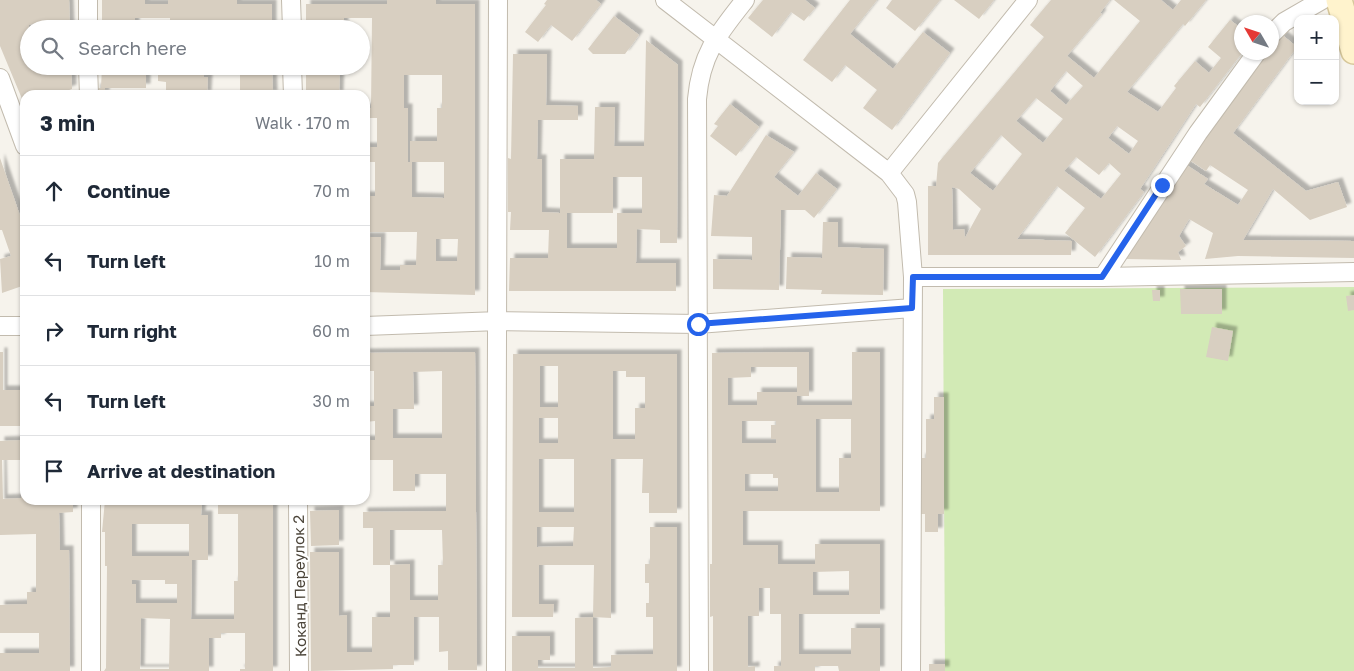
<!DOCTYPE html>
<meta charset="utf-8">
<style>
:root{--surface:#fff;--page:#f2f2f3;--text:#1f2937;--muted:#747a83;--line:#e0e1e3}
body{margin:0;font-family:"Golos Text",sans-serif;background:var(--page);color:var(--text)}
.controls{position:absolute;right:15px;top:15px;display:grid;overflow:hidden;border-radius:10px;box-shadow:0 1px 4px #0004}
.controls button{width:45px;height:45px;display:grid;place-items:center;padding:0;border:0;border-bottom:1px solid var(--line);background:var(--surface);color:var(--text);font:25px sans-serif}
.compass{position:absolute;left:1234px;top:15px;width:45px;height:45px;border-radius:50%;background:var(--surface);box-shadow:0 1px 4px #0004;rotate:309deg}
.stop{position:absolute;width:15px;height:15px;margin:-11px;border:4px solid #2563eb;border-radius:50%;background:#fff}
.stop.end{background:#2563eb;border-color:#fff;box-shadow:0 1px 5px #0008}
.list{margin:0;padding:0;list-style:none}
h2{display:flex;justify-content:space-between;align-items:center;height:65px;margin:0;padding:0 20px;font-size:21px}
h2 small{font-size:16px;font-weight:400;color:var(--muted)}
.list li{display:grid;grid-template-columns:32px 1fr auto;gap:15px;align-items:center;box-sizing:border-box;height:70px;padding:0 20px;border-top:1px solid var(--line)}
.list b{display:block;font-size:19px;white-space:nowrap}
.list em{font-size:16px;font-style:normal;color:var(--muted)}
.icon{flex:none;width:28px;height:28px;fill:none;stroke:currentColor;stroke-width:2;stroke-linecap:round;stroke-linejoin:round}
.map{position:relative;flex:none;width:1354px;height:671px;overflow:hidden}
.search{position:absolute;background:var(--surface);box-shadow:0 1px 4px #0004;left:20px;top:20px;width:350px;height:55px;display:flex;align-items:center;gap:12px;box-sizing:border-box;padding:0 18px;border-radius:28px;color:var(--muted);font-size:19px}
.panel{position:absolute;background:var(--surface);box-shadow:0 1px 4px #0004;left:20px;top:90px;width:350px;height:415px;border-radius:15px}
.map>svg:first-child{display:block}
.green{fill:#d2eab5}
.building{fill:#d8cfc1;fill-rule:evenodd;filter:url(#shadow)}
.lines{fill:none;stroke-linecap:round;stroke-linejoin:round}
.street-casing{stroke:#c2bbae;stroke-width:20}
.secondary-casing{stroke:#d6c79b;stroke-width:28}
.street{stroke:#fff;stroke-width:18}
.secondary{stroke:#fff3cd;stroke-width:25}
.route{stroke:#2563eb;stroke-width:6}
.labels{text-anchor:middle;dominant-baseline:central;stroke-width:4;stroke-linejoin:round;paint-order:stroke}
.street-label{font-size:15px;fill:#4b4439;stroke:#fff}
</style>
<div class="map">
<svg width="1354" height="671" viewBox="0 0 1354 671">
<defs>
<filter id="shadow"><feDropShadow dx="4.5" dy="-4.5" stdDeviation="1" flood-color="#0004"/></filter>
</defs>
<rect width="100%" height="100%" fill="#f6f3ec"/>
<!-- green -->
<path class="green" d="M1354,287V671H945L943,289Z"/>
<!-- building -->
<path class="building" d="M0,0H69L70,29H48L47,20L29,25V66H71L72,89L55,95H25V106L0,46Z
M102,0H145V4H168V0H237V4H272V29H228V21H214V29H170V18H135V29H102Z
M387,0H436V4H475V295L365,292V237H381L380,270H400V265H416L417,232H365V196H375V162H365V147H377V118H365V108H371L372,18H344V29H306V4H387ZM404,75H442V108H437V141H410V162H408V108H404ZM412,162H444V198L412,197ZM436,239H458L457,261H436Z
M547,0H596L601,4L572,41L551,25L538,42L525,32L546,5L544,4Z
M763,0H805L815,8L804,21L791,12L772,37L748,18Z
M850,0H877L850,34L893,69L923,32L950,53L892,130L863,108L877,90L845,65L832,82L803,60Z
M892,0H940L915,31L886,8Z
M954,0H994L979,19Z
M1051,0H1110L1100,13L1102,14L1067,56L1094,78L1140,21L1114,0H1161L1173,10L1181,0H1206L1185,26L1183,24L1127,92L1158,112L1176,88L1174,86L1195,61L1209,73L1221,58L1208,47L1230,20L1242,29V53L1200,107L1196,104L1140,189L1144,192L1095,257L1065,233L1085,208L1057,186L1017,239L1072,241L1071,255H928V186H936L938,163L1044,37L1030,25ZM1066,71L1083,86L1066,105L1050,91ZM1036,98L1063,119L1043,143L1016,121ZM1117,126L1138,141L1129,154L1108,138ZM1001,135L1022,154L993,191L970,173ZM1076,157L1099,175L1109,163L1121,174L1101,199L1064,171ZM952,187L959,189L981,209L965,238L964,229L953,230Z
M614,16L639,35L625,54H593L588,49Z
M1281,34L1297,47L1233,133L1306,191L1338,182L1347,207L1310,220L1273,189L1243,240L1354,241V258L1238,256L1205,259L1213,233L1189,219L1179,236L1186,246L1178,252L1181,260L1126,259L1185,164L1208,179L1204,184L1238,205L1248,190L1210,165L1206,171L1188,159L1268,52H1272V47Z
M646,40L678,65L677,243H660V230L637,229L636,263H676V291H509L510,258H548L549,230H510L511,212H508V158L511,159L513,54H547L546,105L578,106V120H538L537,159H542V212L560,213V159H594L595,107H615L614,146H644ZM613,177H642V213H617V248H567V213H613Z
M102,66H146V88H105V95H96V88H101Z
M151,66H272L273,95H240V70H204V77H208L207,95H166V82L158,81V74H151Z
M306,67H340L339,95H306Z
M730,104L759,127L736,156L710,136L718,126L714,124Z
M766,135L794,152L774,177L798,196L816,173L837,189L814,218L805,210H781L779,290L713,289V259L752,260V237L711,236L714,195L727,196Z
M0,158L25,230V285L2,293L0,259L11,256L2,230H0Z
M823,222H838V247L884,249L883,295L821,294L822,290L786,289L787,257L822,258Z
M1180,289H1222V314H1181Z
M1152,290H1160V301H1153Z
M1354,295V310L1348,311L1346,296Z
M1212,327L1233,331L1228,361L1206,357Z
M0,352H3V390H23L22,353H25V426H0Z
M475,352L477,670H448V651L439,652V617H414V665H393V669L311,671L310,552H339V616L347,615V652H372V617H390V565L410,564V600H438V565H443L442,530H390V565H373V528H363V512L446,511V474H415V491H393V460H365V440H375V421L365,422V406H374V371H365V353ZM442,371V438H393V409H414L413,372Z
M809,352V396H797V405H852V352H880V511H743V545H778V564H815V544H880V614H799V654H851V628H880V671H839L838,666H815V671H774V666H781V614H770V588H759V616H748V667L755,666V671H713V616L710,617V564H712V353ZM751,367H797V392H757V405H728V378L751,377ZM816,419H851V458H839V492H816ZM742,421H776V425H771V439H776V443H742ZM745,474H773V478H778V491H745ZM849,571V595H813V572Z
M513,354H677V513H649V493H642L643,459H611V618L593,617V668L611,667V655L653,654V617H646V603H649V583H645V564H650V527H677V671H512V636H550V660H538V668H575V618L593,617L594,565H539V604H554L553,617H512ZM540,366H558V407H540ZM613,371H626V377H645V408H635V439H613ZM539,418H558V443H539ZM539,459H574V512H539ZM537,527H574L573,546L537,547Z
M934,397H944V514H938V532H925V514H921V458H926V419H934Z
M25,440V460H2L3,499L21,498V493H25V500H73V512L59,513L60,550H69L70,671H0V653H39V633H0V605L27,604V592H36V534L0,535V441Z
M105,500H202L201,515H208V560H192L191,619H234V581H238V514H218V500H273V671H240V669H245V633H221V638H209V671H104L106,668L107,566H105V532H102ZM132,524H189V556H132ZM132,580H165V584H177V603H136V584H132ZM141,618L170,619L169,669H140Z
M339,510V545L311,546L310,511Z
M929,664H945V671H929Z"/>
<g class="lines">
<!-- street casing -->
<g class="street-casing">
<path id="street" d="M88,0V29
M291,0L292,29
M665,0L889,173L905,194L907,202L913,277L911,671
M1272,34L1284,22L1322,0
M88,66L89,95
M292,66L293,95
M0,78L25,146
M889,173L1028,0
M913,277H1103L1354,272
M1103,277L1198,133L1257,52
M0,326H25
M365,326L499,321L698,324L912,308
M298,500L299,671
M91,671V500
M496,671L498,0
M699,671L697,99C701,54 718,34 745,0"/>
</g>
<!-- secondary casing -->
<g class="secondary-casing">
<path id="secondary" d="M1339,0L1354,51"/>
</g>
<!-- street -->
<use href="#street" class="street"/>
<!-- secondary -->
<use href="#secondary" class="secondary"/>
</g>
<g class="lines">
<!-- route -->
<path class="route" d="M698,324L912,308L913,277H1102L1162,185"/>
</g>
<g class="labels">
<!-- street labels -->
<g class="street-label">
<text transform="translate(299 586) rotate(-91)">Коканд Πереулок 2</text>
</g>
</g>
</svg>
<div class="controls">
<button>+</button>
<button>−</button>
</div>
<svg class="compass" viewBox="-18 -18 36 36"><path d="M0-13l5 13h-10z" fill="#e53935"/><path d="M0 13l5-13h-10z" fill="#747a83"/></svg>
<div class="stop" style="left:698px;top:324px"></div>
<div class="stop end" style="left:1162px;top:185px"></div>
<div class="search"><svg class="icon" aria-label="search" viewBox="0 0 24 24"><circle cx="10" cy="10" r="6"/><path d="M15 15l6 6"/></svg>Search here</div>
<section class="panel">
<h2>3 min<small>Walk · 170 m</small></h2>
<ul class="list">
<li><svg class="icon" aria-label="ahead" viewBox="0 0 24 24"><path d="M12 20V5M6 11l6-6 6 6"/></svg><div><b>Continue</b></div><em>70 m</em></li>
<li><svg class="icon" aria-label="left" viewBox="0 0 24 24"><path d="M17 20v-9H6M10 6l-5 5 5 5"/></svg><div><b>Turn left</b></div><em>10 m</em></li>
<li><svg class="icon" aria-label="right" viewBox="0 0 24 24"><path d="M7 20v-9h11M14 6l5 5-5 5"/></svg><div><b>Turn right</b></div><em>60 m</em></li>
<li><svg class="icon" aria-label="left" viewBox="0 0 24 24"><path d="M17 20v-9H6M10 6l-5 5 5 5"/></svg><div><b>Turn left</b></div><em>30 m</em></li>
<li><svg class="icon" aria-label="arrive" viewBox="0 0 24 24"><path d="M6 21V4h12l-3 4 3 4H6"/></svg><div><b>Arrive at destination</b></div></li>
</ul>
</section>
</div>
